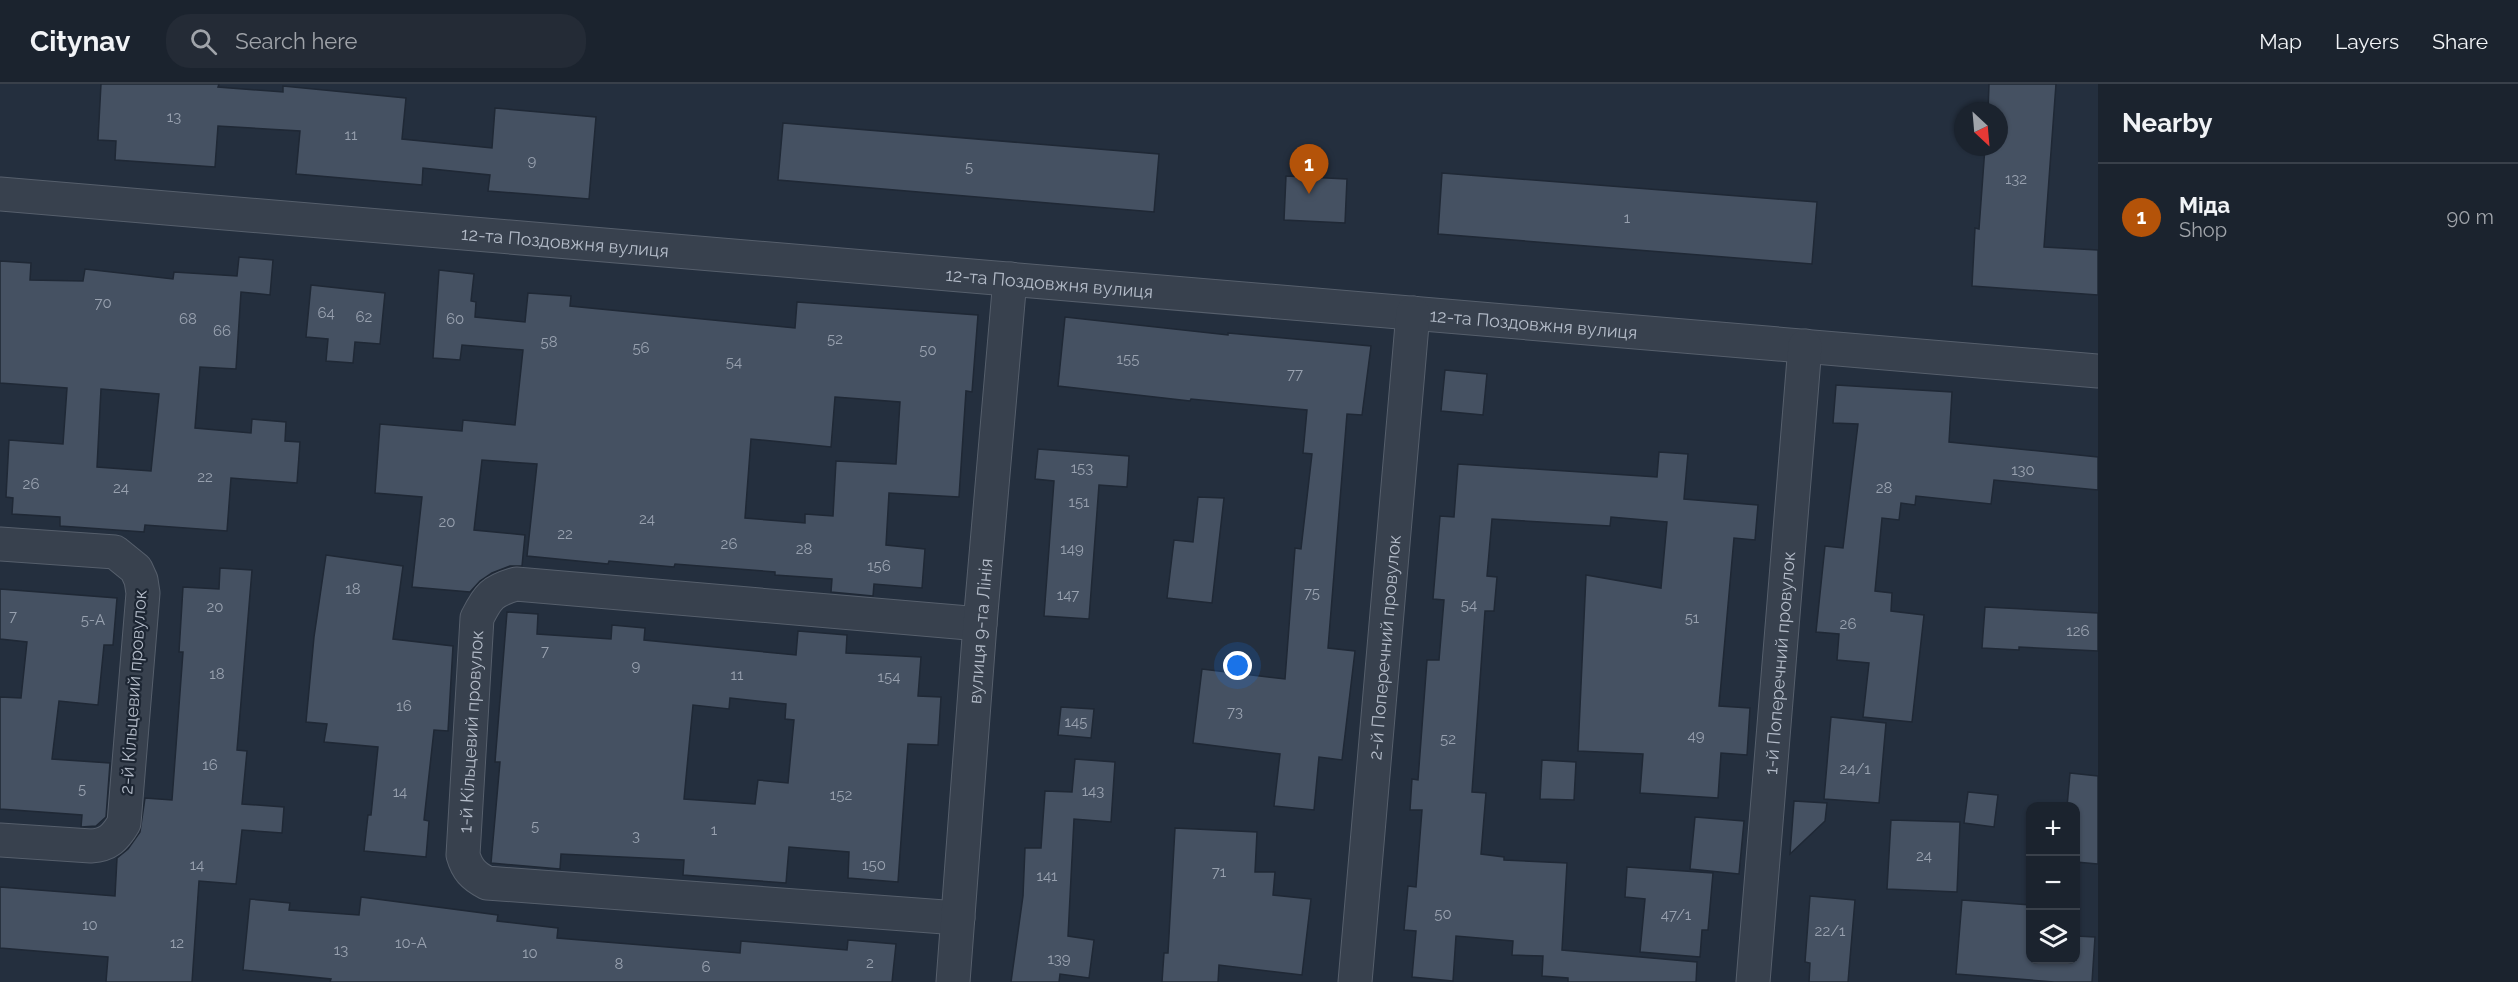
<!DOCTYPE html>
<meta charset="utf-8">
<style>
:root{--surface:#1b232e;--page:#242b36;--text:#f1f3f6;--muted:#a0a4aa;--line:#39404a;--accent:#b45309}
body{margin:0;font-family:Raleway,sans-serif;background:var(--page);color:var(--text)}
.controls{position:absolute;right:18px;bottom:18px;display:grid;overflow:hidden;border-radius:12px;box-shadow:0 2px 4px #0004}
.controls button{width:54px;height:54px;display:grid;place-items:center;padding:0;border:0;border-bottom:2px solid var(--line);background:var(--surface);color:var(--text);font:30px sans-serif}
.compass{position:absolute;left:1954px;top:18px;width:54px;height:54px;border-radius:50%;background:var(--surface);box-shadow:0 2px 4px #0004;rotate:154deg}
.you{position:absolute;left:1238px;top:582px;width:21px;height:21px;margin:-15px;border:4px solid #fff;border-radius:50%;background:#1a73e8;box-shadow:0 0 0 9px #1a73e833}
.badge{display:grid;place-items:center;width:39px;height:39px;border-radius:50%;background:var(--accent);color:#fff;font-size:20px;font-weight:700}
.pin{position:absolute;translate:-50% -50px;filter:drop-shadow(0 2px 3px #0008)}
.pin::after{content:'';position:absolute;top:32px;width:21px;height:18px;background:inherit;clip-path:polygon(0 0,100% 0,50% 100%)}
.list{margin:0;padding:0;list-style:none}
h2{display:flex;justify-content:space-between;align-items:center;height:78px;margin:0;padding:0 24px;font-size:26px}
h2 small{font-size:20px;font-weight:400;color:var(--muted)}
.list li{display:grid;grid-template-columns:39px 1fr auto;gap:18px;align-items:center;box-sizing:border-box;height:108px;padding:0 24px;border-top:2px solid var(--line)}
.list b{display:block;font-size:22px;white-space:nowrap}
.list p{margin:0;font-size:20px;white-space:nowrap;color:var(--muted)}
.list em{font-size:20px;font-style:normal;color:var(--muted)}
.icon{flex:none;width:33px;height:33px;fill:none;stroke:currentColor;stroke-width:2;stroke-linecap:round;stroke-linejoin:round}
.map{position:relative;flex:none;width:2098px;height:898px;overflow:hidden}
header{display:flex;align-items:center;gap:36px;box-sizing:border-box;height:84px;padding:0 30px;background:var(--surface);border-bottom:2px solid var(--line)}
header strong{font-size:28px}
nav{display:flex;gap:33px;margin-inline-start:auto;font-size:21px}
.search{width:420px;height:54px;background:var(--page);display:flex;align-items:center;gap:15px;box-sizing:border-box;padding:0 21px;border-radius:24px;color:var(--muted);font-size:22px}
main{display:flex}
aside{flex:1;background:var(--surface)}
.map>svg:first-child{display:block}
.building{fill:#455162;stroke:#1f2835;stroke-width:1.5;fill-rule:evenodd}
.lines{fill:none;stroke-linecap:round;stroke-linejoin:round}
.street-casing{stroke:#565f6c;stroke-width:35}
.street{stroke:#38414e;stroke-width:33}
.labels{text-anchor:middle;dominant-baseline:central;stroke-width:4.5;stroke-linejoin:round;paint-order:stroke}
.number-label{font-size:15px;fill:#98a1af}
.street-label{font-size:18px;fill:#b4bcc9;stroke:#1d2633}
</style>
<header>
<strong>Citynav</strong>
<div class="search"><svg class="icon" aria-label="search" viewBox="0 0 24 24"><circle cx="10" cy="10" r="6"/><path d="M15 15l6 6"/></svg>Search here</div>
<nav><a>Map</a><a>Layers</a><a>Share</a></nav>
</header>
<main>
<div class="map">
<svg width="2098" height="898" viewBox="0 0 2098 898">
<rect width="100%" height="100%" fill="#242f3e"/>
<!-- building -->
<path class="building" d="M101,0H219L218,3L283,8V2L406,14L402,55L492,64L495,24L596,33L589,115L488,107L490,91L423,84L422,101L296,90L300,47L218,42L215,83L115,76L116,57L98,56Z
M1989,0H2056L2044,163L2098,166V211L1972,202L1975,144L1979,145L1985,63H1999V27H1988Z
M783,39L1159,70L1154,128L778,96Z
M1442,89L1817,118L1812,180L1438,150Z
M1286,92L1347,95L1345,139L1284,136Z
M239,173L273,176L270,211L241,208L236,285L200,283L195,344L251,349L252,335L286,338L285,357L300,358L297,399L231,394L227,447L145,441L144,448L60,442V433L12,430L13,414L6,413L9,356L63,360L67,304L0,299V177L31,179L30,196L83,197L85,185L173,195L174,188L237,192ZM101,305L159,310L151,387L97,383Z
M439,186L474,190L471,217L476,218L475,233L525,238L528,209L571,212L570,222L795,244L797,218L978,231L972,308L966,307L959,413L889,409L886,461L925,465L922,504L874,500L873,512L831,508L832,495L775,491V488L675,480L674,483L609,477L608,480L527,472L537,380L482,376L474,446L525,451L522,482H510L492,489L480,497L470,508L412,503L422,413L375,409L380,340L462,347L463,336L515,341L523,266L462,261L460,276L433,274ZM835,313L900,318L896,380L836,377L833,432L805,430V439L745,434L751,355L831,363Z
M311,201L385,209L380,260L355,258L353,279L326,277L328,255L306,253Z
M1065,233L1228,251V249L1371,262L1362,331L1347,330L1328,564L1355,567L1342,676L1319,673L1314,726L1274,722L1280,670L1193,659L1202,585L1285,595L1295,464L1301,465L1312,370L1303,369L1307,326L1191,315L1190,317L1058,302Z
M1445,286L1487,290L1483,331L1441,327Z
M1836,301L1952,308L1949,358L2098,373V406L1994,396L1991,420L1916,412L1915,421L1901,419L1899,436L1882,434L1875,507L1892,509L1891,527L1924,531L1912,638L1863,633L1869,579L1837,576L1839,550L1816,548L1825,462L1843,464L1858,340L1833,339Z
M1038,365L1129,372L1127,403L1099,401L1089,535L1044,532L1054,397L1035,395Z
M1659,368L1688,370L1684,415L1758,421L1755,456L1734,454L1719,622L1750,624L1747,671L1721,669L1718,714L1640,709L1643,670L1578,667L1586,491L1661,504L1667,438L1611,433L1610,442L1492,435L1487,492L1497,493L1494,527H1485L1472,708L1486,709L1481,770L1504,773V776L1567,779L1562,866L1697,878L1696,898H1568V894L1542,892L1543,872L1512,871L1513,857L1456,852L1453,897L1412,893L1416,847L1404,846L1408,802L1416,803L1422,726H1410L1412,695L1418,696L1427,576H1439L1444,516L1433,515L1440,432L1454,433L1458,380L1657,393Z
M1198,413L1224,414L1212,519L1167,514L1174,456L1193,458Z
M326,471L403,482L393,555L453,562L448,647L434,646L424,736L429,737L426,773L364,767L368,731H371L378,663L324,658L327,640L306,638L314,553Z
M220,484L252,486L237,666L247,667L242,720L284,723L282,749L242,746L236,800L199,797L192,898H106L108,873L0,864V803L115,812L117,774L128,765L140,748L145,714L172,716L183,568H179L183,503L219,505Z
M0,505L117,514L113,561H104L98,621L59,617L52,675L110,679L106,733L96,742L81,743L82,731L0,725V613L21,614L27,558L0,555Z
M1985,523L2098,529V567L2019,563V566L1982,564Z
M507,528L538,530L537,550L611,555L612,541L645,544L644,556L796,571L798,547L847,551L846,569L921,573L918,612L941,613L938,661L908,660L898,798L848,794L849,768L789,763L786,799L683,791L684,776L561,770L560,785L491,779L500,678H495ZM730,614L786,620L785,635L794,636L788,699L758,696L755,720L684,715L693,621L729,625Z
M1061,623L1094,625L1091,654L1058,651Z
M1831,633L1886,639L1879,719L1824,715Z
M1075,675L1115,678L1111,738L1074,735L1068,852L1094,856L1089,894L1060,890L1059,898H1011L1023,812L1025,764H1041L1045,707L1072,708Z
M1542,676L1576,678L1574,716L1540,715Z
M2070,689L2098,692V780L2076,778V723H2067Z
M1968,708L1998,711L1994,743L1964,739Z
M1794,717L1827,719L1825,737L1790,770Z
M1695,733L1744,737L1739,790L1690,785Z
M1891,736L1960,738L1957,808L1887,805Z
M1175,744L1257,748L1255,788H1275L1273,811L1311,815L1302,891L1219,881L1218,898H1162L1164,869H1168Z
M1627,783L1713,789L1708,846H1702L1700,873L1640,868L1645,815L1625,813Z
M1810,812L1855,816L1848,898H1809L1810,879L1805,878Z
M361,813L498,831L497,837L558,844L557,854L740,869L741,857L847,866L848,856L896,860L892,898H330L331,895L243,886L250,815L290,819L289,826L359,831Z
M1962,816L2031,821V876H2076V852L2095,853L2092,898H2054L1956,890Z"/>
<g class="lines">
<!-- street casing -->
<g class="street-casing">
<g id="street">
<path id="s1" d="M0,110L2098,287"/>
<path d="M0,460L115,468L136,485L141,496L143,509L124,739C115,754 108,761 91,762L0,756"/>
<path id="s2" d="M958,834L487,799C473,792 467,785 463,771L477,534C488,512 492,507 516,500L980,540"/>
<path id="s3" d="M953,898L980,540L1010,195"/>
<path id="s4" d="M1355,898L1413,229"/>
<path id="s5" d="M1753,898L1805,262"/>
</g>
</g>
<!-- street -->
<use href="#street" class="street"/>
</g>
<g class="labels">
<!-- number labels -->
<g class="number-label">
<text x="174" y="33">13</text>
<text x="351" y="51">11</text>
<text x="532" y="77">9</text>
<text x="969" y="83">5</text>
<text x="2016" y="95">132</text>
<text x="1627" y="134">1</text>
<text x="103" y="219">70</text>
<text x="326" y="229">64</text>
<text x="364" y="233">62</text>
<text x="188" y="235">68</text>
<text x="455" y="235">60</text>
<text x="222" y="247">66</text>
<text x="835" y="255">52</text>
<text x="549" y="258">58</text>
<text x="641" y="264">56</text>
<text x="928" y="266">50</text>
<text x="1128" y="275">155</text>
<text x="734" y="278">54</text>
<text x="1295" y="290">77</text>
<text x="1082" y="384">153</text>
<text x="2023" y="386">130</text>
<text x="205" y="393">22</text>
<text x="31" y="400">26</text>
<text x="121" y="404">24</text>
<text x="1884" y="404">28</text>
<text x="1079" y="418">151</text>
<text x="647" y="435">24</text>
<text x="447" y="438">20</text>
<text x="565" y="450">22</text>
<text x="729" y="460">26</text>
<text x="804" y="465">28</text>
<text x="1072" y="465">149</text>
<text x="879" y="482">156</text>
<text x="353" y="505">18</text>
<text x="1312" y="509">75</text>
<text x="1068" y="511">147</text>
<text x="1469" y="521">54</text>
<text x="215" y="523">20</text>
<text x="13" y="532">7</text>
<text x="1692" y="534">51</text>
<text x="93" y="536">5-А</text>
<text x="1848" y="540">26</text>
<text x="2078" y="547">126</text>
<text x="545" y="567">7</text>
<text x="636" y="582">9</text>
<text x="217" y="590">18</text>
<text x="737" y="591">11</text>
<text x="889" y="593">154</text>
<text x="404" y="622">16</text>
<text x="1235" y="628">73</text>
<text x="1076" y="638">145</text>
<text x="1696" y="652">49</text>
<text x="1448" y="655">52</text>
<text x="210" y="681">16</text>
<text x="1855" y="685">24/1</text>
<text x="82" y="705">5</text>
<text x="1093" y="707">143</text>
<text x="400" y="708">14</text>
<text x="841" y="711">152</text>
<text x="535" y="742">5</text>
<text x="714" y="746">1</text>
<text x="636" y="752">3</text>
<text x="1924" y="772">24</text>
<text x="197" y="781">14</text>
<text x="874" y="781">150</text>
<text x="1219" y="788">71</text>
<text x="1047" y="792">141</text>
<text x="1443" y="830">50</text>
<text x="1676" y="831">47/1</text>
<text x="90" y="841">10</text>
<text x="1830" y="847">22/1</text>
<text x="177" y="859">12</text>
<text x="411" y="859">10-А</text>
<text x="341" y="866">13</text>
<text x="530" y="869">10</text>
<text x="1059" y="875">139</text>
<text x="870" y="879">2</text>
<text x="619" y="880">8</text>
<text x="706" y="883">6</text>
</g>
<!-- street labels -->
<g class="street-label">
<text stroke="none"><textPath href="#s1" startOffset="567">12-та Поздовжня вулиця</textPath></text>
<text stroke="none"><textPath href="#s1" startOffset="1053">12-та Поздовжня вулиця</textPath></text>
<text stroke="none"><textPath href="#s1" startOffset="1539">12-та Поздовжня вулиця</textPath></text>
<text stroke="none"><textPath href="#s3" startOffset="352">вулиця 9-та Лінія</textPath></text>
<text stroke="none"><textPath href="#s4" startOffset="336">2-й Поперечний провулок</textPath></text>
<text stroke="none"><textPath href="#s5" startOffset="320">1-й Поперечний провулок</textPath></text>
<text transform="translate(133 608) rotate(-86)">2-й Кільцевий провулок</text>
<text stroke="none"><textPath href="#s2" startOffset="634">1-й Кільцевий провулок</textPath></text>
</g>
</g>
</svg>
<div class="controls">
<button>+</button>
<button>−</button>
<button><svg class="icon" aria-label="layers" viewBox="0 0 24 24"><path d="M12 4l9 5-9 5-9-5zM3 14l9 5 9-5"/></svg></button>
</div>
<svg class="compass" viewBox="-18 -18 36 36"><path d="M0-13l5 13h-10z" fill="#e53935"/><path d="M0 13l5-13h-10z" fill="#a0a4aa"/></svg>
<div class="you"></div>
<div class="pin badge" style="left:1309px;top:110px">1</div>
</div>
<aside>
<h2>Nearby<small></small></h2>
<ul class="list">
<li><span class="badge">1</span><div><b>Міда</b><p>Shop</p></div><em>90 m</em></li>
</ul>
</aside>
</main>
